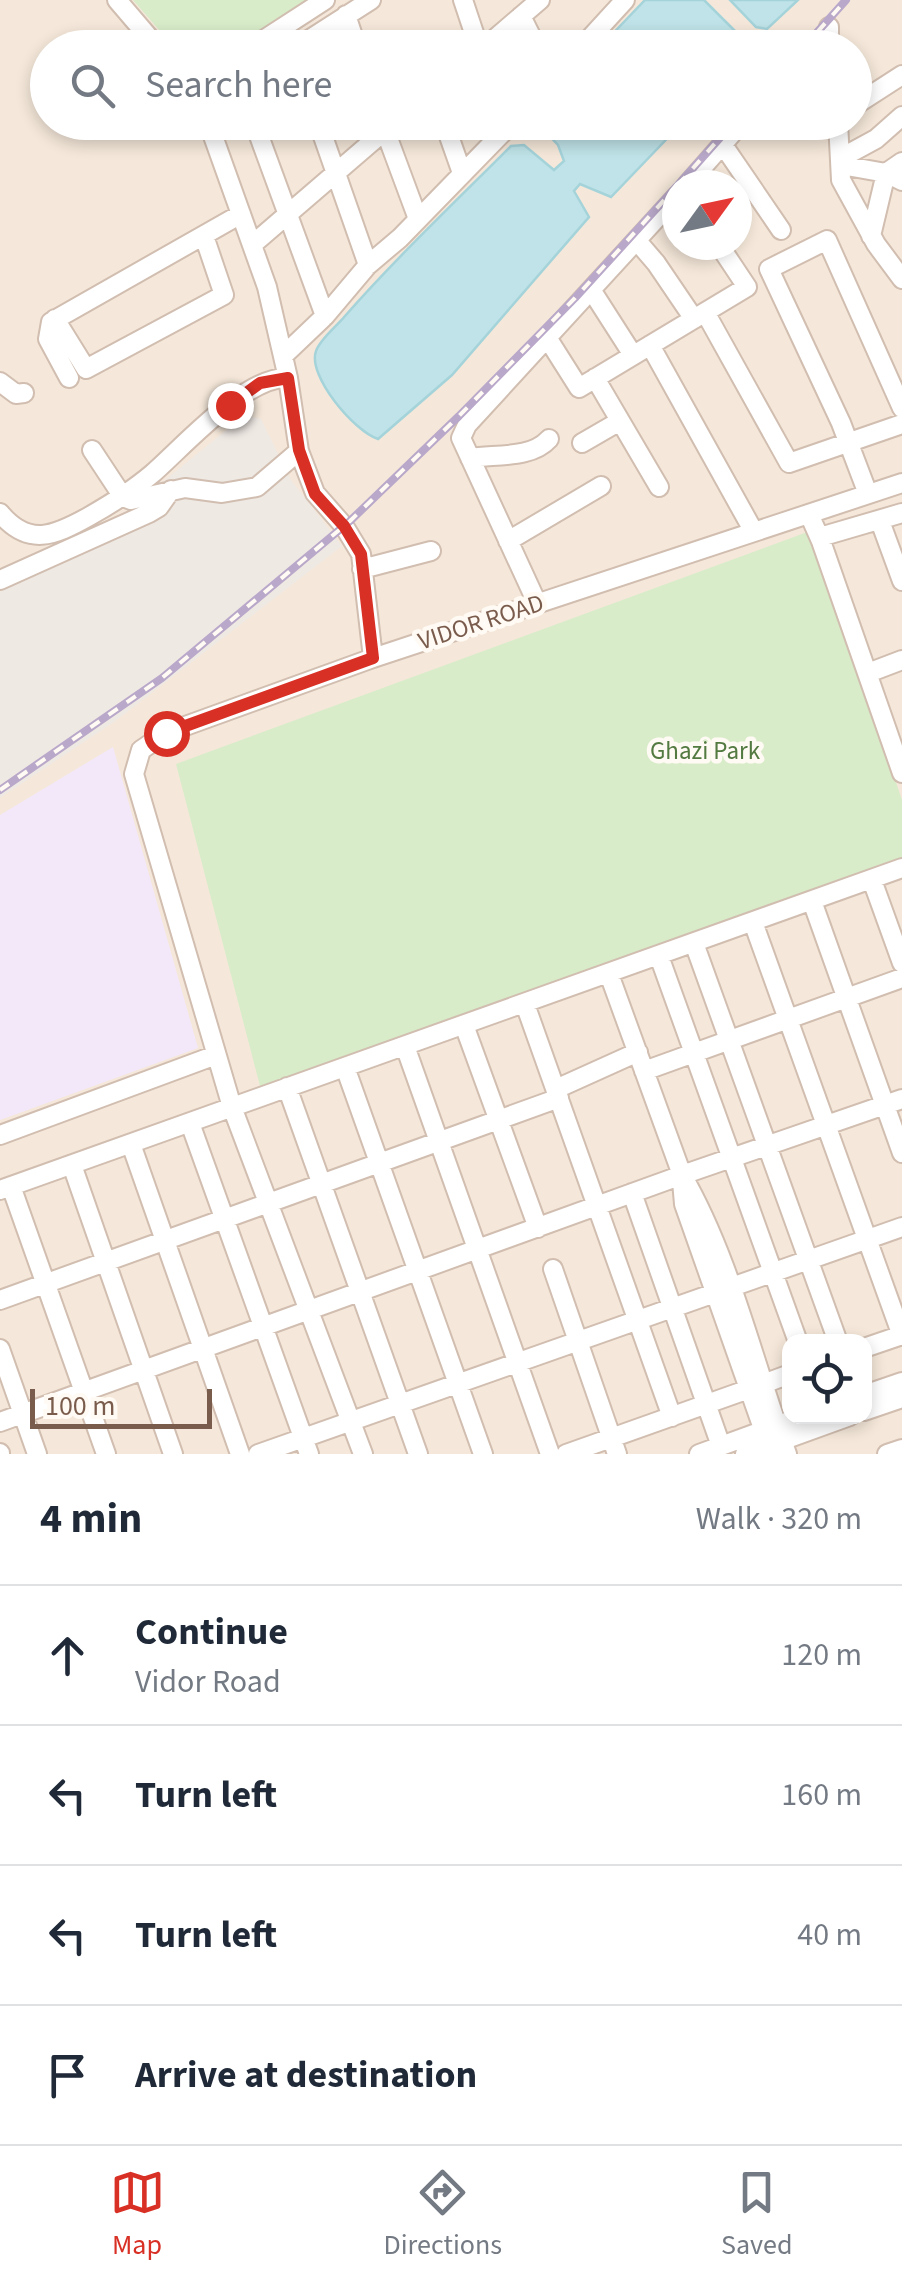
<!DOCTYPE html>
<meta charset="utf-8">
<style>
:root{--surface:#fff;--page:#f2f2f3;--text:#1f2937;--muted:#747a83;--line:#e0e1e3;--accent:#d93025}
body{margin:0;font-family:"Source Sans 3",sans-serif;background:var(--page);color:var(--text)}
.controls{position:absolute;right:30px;bottom:30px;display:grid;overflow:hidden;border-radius:20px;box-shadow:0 5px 15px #0003}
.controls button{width:90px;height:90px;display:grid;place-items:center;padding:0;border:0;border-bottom:2px solid var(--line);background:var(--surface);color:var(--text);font:50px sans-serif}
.compass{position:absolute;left:662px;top:170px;width:90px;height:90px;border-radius:50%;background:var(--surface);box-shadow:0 5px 15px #0003;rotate:57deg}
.scale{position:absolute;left:30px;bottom:25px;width:182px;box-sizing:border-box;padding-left:10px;border:5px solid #7a5c4d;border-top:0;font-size:28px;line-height:35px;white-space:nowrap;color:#7a5c4d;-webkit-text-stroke:8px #fffaf3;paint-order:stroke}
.stop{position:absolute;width:30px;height:30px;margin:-22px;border:8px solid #d93025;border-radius:50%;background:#fff}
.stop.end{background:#d93025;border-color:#fff;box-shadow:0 2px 10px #0008}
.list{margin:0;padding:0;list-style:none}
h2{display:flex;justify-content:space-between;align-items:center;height:130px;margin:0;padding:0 40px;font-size:42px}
h2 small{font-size:32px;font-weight:400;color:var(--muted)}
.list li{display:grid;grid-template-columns:65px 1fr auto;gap:30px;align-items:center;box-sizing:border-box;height:140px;padding:0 40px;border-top:2px solid var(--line)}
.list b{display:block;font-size:38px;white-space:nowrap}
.list p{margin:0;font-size:32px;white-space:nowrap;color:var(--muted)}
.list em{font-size:32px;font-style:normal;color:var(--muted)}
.icon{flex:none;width:55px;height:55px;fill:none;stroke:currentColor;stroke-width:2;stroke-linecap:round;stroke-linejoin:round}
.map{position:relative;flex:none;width:902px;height:1454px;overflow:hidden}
.search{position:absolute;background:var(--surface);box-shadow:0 5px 15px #0003;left:30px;right:30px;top:30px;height:110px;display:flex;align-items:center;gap:25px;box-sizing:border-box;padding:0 35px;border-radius:55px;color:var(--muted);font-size:38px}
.sheet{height:690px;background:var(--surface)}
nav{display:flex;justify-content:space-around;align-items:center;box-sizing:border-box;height:140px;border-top:2px solid var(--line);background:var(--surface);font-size:28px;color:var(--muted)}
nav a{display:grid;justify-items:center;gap:5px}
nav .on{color:var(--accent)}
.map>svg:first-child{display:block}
.residential{fill:#f5e8da;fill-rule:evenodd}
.industrial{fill:#efe9e4}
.education{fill:#f3e8fa}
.green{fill:#d8ecc9}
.water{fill:#bfe3e8;stroke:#a5d3da;stroke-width:2.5}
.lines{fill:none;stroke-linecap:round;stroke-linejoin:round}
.minor-casing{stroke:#d1beb0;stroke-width:22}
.minor{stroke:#fff;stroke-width:18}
.rail-casing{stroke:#b9a8c9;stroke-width:8}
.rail{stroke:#fffaf3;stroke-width:4;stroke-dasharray:11;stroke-linecap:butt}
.route{stroke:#d93025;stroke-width:12}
.labels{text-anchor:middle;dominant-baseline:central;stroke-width:9;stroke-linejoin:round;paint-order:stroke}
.street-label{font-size:25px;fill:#7a5c4d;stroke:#fffaf3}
.park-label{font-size:25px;fill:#537a41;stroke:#fffaf3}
</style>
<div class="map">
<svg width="902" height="1454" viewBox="0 0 902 1454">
<rect width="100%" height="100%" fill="#fdf6ec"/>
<!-- residential -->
<path class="residential" d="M0,0H902V1454H0ZM48,48H854V122H48ZM677,185H737V245H677ZM790,1342H864V1416H790Z"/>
<!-- industrial -->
<path class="industrial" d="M245,415L261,419L291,480L342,546L114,722L0,798V592L87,543Z"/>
<!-- education -->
<path class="education" d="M113,747L198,1048L0,1120V815Z"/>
<!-- green -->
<path class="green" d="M133,0H317L243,48L174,47Z
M810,531L902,800V861L260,1086L176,764Z"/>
<!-- water -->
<path class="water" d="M645,0H704L744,40L746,47H600Z
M730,0H798L767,29L756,27Z
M537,123H682L611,197L580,184L574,191L589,217L452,375L378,439C355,432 307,376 316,351C320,339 337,326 345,316C397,257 455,202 511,146L524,145L554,170L564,161L558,145Z"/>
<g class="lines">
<!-- minor casing -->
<g class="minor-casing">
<path id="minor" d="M117,0L158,48
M463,0L479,48
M346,15L357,48
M521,16L537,48
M251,48L325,0
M296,48L371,0
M484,48L540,0
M581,48L625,0
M829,48V27
M854,106L902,75
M208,122L267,287L288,378L299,451L315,493L344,526L361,554L373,658
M254,122L325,316
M318,122L368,265
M382,122L418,219
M444,122L462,173
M838,122L841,180L876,244L902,279
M723,145L781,230
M841,158L876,139L902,116
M841,165L886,173L902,162
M687,185L742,122
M871,236L886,173L902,181
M637,241L656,263L694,319
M252,245L395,122
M592,291L633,355
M705,312L789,463L902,424
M55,319L86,369L224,295L204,236
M548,339L579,388L747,287L719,245
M650,345L754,532
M283,356L325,316L368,265L400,238L513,122
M69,378L48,339L51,322L241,214
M595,378L659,487
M0,382L16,394L24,393
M582,443L620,421
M92,450L123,497L131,500L185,488L222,493L257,487L299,451
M470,458C496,454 531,459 549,439
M868,494L841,423L769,269L827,240L902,408
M0,513C28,547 54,536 88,517C111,504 132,491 152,474C183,447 247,375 288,378
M809,514L821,541L902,773
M880,521L902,581
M820,537L902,513
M508,541L601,486
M362,569L431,551
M0,580L149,513L159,507L171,490
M537,603L461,438L467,425L677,196
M868,673L902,660
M872,880L902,963
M812,901L902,1153
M753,922L902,1336
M694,943L838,1342
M659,956L798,1342
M609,974L682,1175C731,1260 753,1362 787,1454
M525,1004L672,1417
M464,1025L538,1228
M405,1046L550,1454
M345,1067L483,1454
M644,1071L902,978
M287,1087L418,1454
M556,1089L638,1052
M190,1123L309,1454
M0,1135L216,1055
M131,1144L240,1454
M72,1165L173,1454
M682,1181L684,1204L772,1454
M11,1186L106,1454
M0,1190L902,868
M632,1193L721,1446
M553,1269L617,1454
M0,1300L559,1098
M864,1348L902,1335
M0,1349L37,1454
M763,1384L790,1374
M864,1395L902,1382
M864,1411L902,1398
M0,1422L682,1175L902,1099
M0,1453V1454
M258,1454L902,1227
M363,1454L232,1107L134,774L141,750L166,733L373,658L902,483
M566,1454L749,1389
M699,1454L803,1416
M745,1454L850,1416
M887,1454L902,1449"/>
</g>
<!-- minor -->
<use href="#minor" class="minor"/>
<!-- rail casing -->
<g class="rail-casing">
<path id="rail" d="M803,48L846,0
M678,185L734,122
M0,790L162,678L350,521L459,416L575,298L677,186"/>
</g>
<!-- rail -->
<use href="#rail" class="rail"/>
</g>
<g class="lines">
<!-- route -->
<path class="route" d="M166,733L373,658L361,554L344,526L315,494L299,450L288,378L260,383L230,405"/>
</g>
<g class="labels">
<!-- street labels -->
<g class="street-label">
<text transform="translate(481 622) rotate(-18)">VIDOR ROAD</text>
</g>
<!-- park labels -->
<g class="park-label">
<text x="705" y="751">Ghazi Park</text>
</g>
</g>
</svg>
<div class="controls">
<button><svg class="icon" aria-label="locate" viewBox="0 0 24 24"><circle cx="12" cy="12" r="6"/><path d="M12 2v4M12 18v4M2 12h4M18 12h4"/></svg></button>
</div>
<svg class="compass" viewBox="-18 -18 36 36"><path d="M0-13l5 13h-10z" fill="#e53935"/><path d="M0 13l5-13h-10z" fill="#747a83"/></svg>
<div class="scale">100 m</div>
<div class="stop" style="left:166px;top:733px"></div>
<div class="stop end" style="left:230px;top:405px"></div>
<div class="search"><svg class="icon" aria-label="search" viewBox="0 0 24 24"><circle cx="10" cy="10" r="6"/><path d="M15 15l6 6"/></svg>Search here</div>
</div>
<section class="sheet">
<h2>4 min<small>Walk · 320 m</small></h2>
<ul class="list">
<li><svg class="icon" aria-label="ahead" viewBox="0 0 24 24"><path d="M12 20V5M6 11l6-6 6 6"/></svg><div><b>Continue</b><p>Vidor Road</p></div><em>120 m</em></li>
<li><svg class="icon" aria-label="left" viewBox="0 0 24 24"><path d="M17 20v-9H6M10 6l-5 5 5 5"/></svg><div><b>Turn left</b></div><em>160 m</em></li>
<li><svg class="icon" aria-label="left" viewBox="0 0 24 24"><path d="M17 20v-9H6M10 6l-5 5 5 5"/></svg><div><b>Turn left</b></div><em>40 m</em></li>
<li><svg class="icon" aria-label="arrive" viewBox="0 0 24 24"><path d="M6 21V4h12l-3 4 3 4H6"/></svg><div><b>Arrive at destination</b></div></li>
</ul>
</section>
<nav>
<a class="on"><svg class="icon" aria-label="map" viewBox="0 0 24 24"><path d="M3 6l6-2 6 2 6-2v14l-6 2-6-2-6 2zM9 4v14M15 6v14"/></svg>Map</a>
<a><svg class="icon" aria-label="directions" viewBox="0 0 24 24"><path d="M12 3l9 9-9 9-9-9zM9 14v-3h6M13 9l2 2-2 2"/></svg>Directions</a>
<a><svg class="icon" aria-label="saved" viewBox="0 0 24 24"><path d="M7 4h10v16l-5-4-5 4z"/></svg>Saved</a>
</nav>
